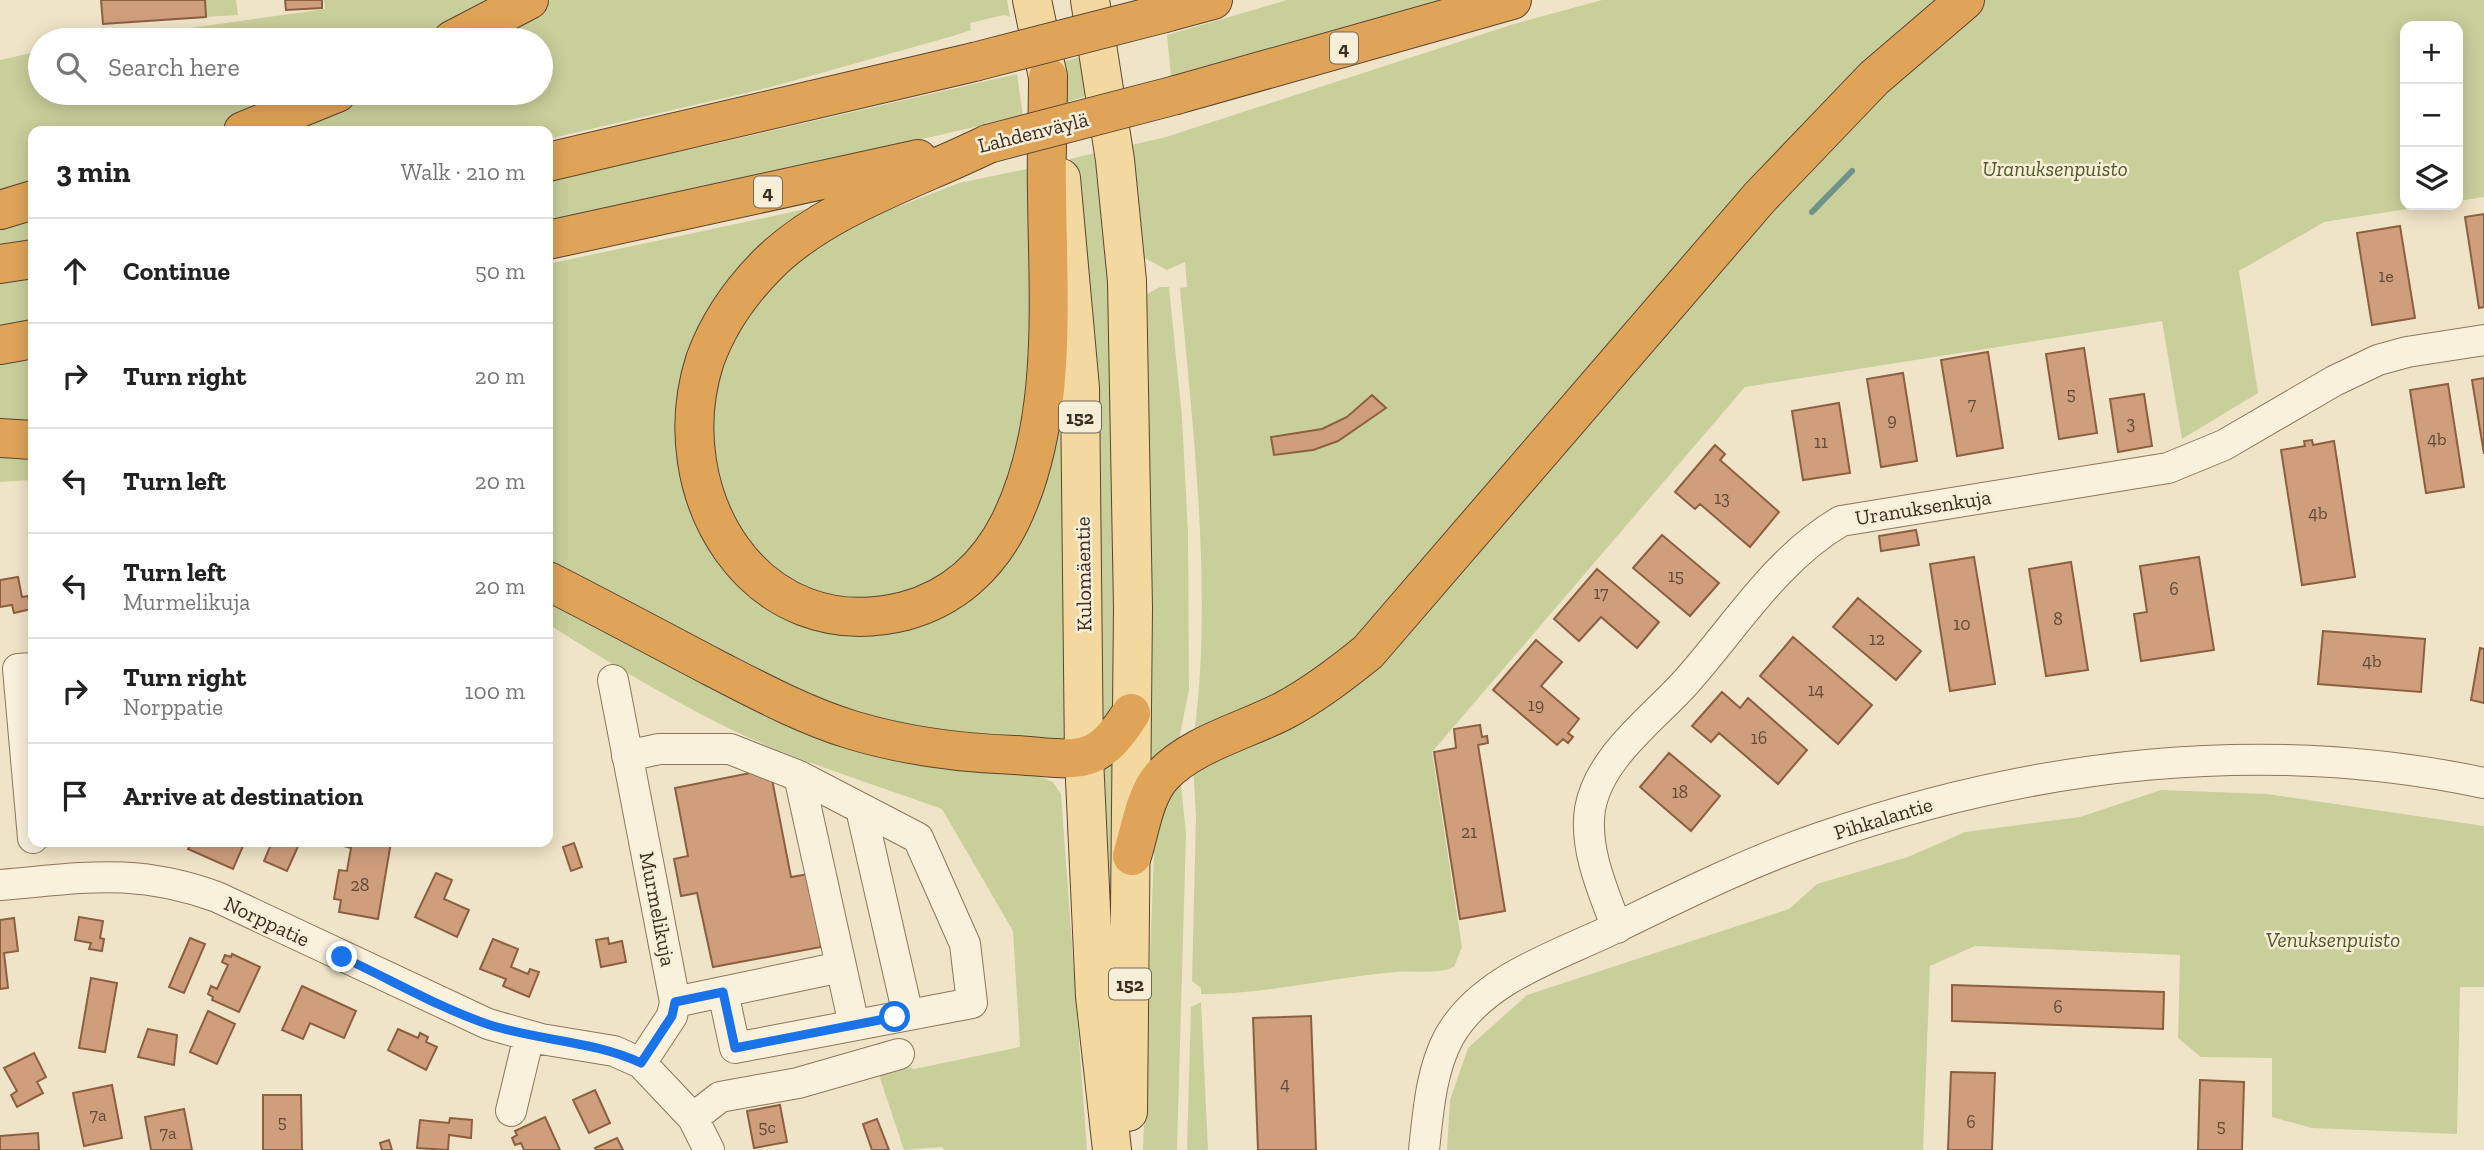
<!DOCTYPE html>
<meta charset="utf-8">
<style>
:root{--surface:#fff;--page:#f6f6f6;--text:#222;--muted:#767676;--line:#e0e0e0}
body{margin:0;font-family:"Zilla Slab",serif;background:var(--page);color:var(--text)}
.controls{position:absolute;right:21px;top:21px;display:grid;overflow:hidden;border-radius:14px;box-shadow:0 4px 18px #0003}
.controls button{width:63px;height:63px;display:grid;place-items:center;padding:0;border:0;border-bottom:2px solid var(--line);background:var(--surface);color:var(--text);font:35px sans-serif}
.stop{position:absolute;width:21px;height:21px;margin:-16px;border:5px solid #1a73e8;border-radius:50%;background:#fff}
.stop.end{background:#1a73e8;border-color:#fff;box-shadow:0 2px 7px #0008}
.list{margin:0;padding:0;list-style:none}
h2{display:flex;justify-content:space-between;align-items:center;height:91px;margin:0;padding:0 28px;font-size:30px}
h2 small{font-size:23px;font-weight:400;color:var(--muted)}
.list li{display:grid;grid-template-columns:46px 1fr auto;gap:21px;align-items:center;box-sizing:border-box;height:105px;padding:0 28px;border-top:2px solid var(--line)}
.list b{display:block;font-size:26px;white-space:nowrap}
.list p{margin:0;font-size:23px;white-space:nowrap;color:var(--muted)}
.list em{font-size:23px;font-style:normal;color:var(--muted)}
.icon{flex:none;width:38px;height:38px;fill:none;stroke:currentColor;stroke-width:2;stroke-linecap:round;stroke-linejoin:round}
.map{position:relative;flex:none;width:2484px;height:1150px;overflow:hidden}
.search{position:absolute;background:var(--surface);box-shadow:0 4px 18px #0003;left:28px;top:28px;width:525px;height:77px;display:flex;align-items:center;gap:18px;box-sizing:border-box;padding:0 24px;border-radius:38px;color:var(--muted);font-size:26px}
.panel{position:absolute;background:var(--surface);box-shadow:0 4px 18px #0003;left:28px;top:126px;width:525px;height:721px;border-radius:14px}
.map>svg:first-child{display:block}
.green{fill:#c9cf9b}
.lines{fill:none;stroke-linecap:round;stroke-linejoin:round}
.stream{stroke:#6f938a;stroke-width:6}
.building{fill:#cf9f7d;stroke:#8d5f41;stroke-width:2}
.minor-casing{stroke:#8d765c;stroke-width:32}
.major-casing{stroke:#5b4430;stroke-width:40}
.highway-casing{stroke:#5b4430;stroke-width:40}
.minor{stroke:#faf1dc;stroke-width:30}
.major{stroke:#f3d9a0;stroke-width:38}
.highway{stroke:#e0a458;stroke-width:38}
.highway-bridge-casing{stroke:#5b4430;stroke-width:40;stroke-linecap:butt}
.highway-bridge{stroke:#e0a458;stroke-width:38}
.route{stroke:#1a73e8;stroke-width:9}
.labels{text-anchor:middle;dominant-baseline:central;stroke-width:5;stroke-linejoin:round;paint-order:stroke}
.number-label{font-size:18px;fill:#624a37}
.shield{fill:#f7eed8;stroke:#756857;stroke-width:2}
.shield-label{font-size:19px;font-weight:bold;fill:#3d2e20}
.street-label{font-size:21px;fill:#3d2e20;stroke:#f7eed8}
.park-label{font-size:21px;font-style:italic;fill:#4d5a26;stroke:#f7eed8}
</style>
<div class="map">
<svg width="2484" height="1150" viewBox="0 0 2484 1150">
<rect width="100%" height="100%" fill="#f0e4c8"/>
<!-- green -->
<path class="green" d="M205,0H236L238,15L206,17Z
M324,0H504L426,40H105L325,9Z
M551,0H1007L1010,17L1004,15L970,23L971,30L953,36L771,87L548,139V131H258L356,93H541V40H476Z
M1287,0H1446L1171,77L1167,35Z
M1602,0H1947L1324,679L1194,735C1213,594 1193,430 1180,288L1187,287L1185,262L1167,270L1143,257L1131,145L1166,137L1514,24Z
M1984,0H2484V197L2458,201V26H2405V205H2433L2324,222L2239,271L2258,393L2182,439L2162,321L1745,387L1432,752L1462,947L1454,967C1434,975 1416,970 1395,972C1330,978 1267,994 1201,994V988L1192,981L1196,816L1193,767L1260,737L1614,384L1916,56Z
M40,51V93H309L214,131H33V188L0,198V60Z
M1080,57L1086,96L1061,104L1055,64Z
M1017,74L1023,116L548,224V179L701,147Z
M1095,153L1110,298L1119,693L1100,732L1089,353L1070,159Z
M1031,168L1034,318L1021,448L1004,506L961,560L922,592L862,602L783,586L719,500L709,398L745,309L823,236L959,183Z
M806,209L784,238L750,269L687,467L795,618L983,584L1055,349L1066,529V736L1059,744L1011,743L834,713L548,574V264Z
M33,211V239L0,244V220Z
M33,278V322L0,327V284Z
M1160,287H1169L1182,417L1188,533L1189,689L1178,745L1150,762L1147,294Z
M33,358V432L0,429V364Z
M0,449L33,452V480L0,482Z
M548,595L713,679L1022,769L1053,782L1061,794L1087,1150H944L942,1147L904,1150L872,1054L914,1069L1020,1047L1013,931L942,809C871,783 796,761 728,728C666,697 606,661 548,624Z
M1114,756L1112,938L1096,797L1106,760Z
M1180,776L1186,833L1177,1150H1143L1154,850L1158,811Z
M2161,790L2267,794L2484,826V987H2460L2457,1134L2312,1128L2272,1117V1058L2201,1057L2178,1038L2180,955L1975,946L1930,966L1923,1150H1447L1450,1100L1468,1048L1527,995L1789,909L1817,884L1908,857L1965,832L2080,817Z
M1201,1002L1208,1150H1187L1191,1007Z"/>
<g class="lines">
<!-- stream -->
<path class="stream" d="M1812,212L1852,171"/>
</g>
<!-- building -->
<path class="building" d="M101,0H205L206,17L103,24Z
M285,0H322V8L286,10Z
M2484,214V307L2479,308L2465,217Z
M2400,226L2415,318L2372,325L2357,233Z
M2084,348L2097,433L2059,439L2046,354Z
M1988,352L2003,448L1957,456L1941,360Z
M1903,373L1917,461L1881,467L1867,379Z
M2484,378V454L2472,380Z
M2448,384L2464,487L2426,493L2410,390Z
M2144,394L2152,446L2118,452L2110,399Z
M1372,395L1386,408L1338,441L1313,450L1274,455L1271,437L1322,429L1347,417Z
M1839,403L1850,473L1803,480L1792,411Z
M2312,440L2313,445L2334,441L2355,577L2302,585L2281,450L2305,446L2304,441Z
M1715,445L1725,454L1720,460L1779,512L1750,547L1700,504L1695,509L1675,492Z
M1916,530L1919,545L1881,551L1879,536Z
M1662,535L1719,583L1690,616L1633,568Z
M1974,557L1995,684L1950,691L1930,564Z
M2199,557L2214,650L2141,661L2134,614L2147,612L2140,566Z
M2071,562L2088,670L2046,676L2029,569Z
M1597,569L1659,622L1637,648L1601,617L1579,641L1554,619Z
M18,577L22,597L28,596L31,609L14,613L12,605L0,607V580Z
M1858,598L1921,651L1896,680L1833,627Z
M2323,631L2425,639L2421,692L2318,684Z
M1793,637L1872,705L1838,744L1760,676Z
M1536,640L1562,662L1541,686L1579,719L1568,733L1573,737L1568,743L1563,739L1557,745L1493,690Z
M2480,648L2484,649V703L2471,700Z
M1722,692L1740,708L1748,698L1807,750L1778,784L1719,733L1711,742L1692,726Z
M1480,725L1482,737L1487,736L1488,743L1478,745L1505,911L1460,919L1434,752L1456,748L1454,729Z
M1669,753L1720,796L1691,831L1640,787Z
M770,769L791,877L809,874L821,947L713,967L697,893L681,896L674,859L688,856L675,788Z
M192,842H234L243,846L233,869L188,849Z
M272,842H300L287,871L264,861Z
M345,842H391L378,919L339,912L341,900L334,899L339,870L347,871L351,848L344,846Z
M574,843L582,867L571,871L563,847Z
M436,873L452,880L444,899L469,910L457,937L415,917Z
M79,917L103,921L100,938L104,939L102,951L89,949L91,943L75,940Z
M14,918L18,951L4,953L8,988L0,989V920Z
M190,938L205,944L184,993L169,987Z
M608,938L609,944L622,941L626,962L601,967L596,940Z
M493,939L518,949L511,967L528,974L530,969L539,972L529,997L503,986L506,979L480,969Z
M232,954L260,967L239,1012L212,1000L213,997L208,994L211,986L217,989L228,965L222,962L225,955L231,957Z
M91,978L117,983L105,1052L79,1048Z
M1952,985L2164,992L2163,1029L1952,1021Z
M302,986L356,1011L344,1038L310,1023L303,1039L282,1030Z
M208,1011L235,1024L217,1064L190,1052Z
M1311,1016L1316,1150H1258L1253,1018Z
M148,1029L177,1035L174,1065L138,1057Z
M398,1029L418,1038L420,1033L428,1037L426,1042L437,1047L426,1070L388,1050Z
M34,1053L46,1077L37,1082L43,1093L17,1107L11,1095L17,1091L4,1068Z
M1951,1072L1995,1073L1992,1150H1948Z
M2200,1080L2244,1082L2242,1150H2198Z
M112,1085L122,1138L84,1146L73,1093Z
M595,1090L610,1123L589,1133L573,1100Z
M263,1095H301L302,1150H263Z
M780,1105L787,1142L754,1148L747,1111Z
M184,1109L192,1150H151L145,1117Z
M545,1117L560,1150H524L521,1143L515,1145L512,1138L517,1135L515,1131Z
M450,1118L472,1120L471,1138L449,1135L448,1150L417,1148L420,1120L449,1123Z
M877,1119L889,1150H872L863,1124Z
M38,1133L39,1150H0V1136Z
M617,1138L623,1150H596L595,1148Z
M389,1140L392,1150H382L380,1143Z"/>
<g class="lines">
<!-- minor casing -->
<g class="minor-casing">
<path id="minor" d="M33,668L18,669L33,838
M613,680L675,1002L672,1016L641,1063
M627,756L659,749H730L799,776L918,838L965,944L972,1003L735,1048L723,992
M799,776L854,1025
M861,809L908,1015
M0,885C84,878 135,867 217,897L488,1024L541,1039L614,1051L641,1063L693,1118L709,1150
M1617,928C1603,891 1584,849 1590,809C1599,757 1653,719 1686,682C1736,626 1775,560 1841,521L2168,468L2224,445L2334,381L2378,360L2407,352L2484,340
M675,1002L841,967
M511,1111L529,1036
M693,1118L720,1097L798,1083L899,1054
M1424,1150C1428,1113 1431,1070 1449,1037C1482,978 1558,956 1615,928C1683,895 1751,861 1822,837C2034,763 2263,736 2484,783"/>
</g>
<!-- major casing -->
<g class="major-casing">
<path id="major" d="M1032,0L1048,77
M1090,0L1115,160L1127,281L1133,608L1128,1112
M1061,178L1080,388L1084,758L1095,996L1112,1150"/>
</g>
<!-- highway casing -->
<g class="highway-casing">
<path id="highway" d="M1165,13L1213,0
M452,40L529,0
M1176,95L1512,0
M243,131L337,93
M988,144C917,179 825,207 768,264C741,291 718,324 705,360C662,493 754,649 905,611C953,598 988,566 1010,522C1059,422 1048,301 1047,193C1046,155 1048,116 1048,77
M548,162L974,62
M0,210L33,200
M548,240L918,159
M0,264L33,259
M0,345L33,339
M0,438L33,440
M548,581C603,609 657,638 712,667C757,690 803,715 852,730C905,746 960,753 1014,755C1075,758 1095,771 1131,713
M1132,856C1140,831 1144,796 1162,776C1193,743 1245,731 1285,710C1315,694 1341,674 1368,652L1760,197L1874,78L1965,0"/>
</g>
<!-- minor -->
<use href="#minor" class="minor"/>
<!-- major -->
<use href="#major" class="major"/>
<!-- highway -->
<use href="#highway" class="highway"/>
<!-- highway-bridge casing -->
<g class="highway-bridge-casing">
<path id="highway-bridge" d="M974,62L1165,13
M988,144L1176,95"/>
</g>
<!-- highway-bridge -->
<use href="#highway-bridge" class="highway-bridge"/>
</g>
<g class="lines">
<!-- route -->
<path class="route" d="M342,957C390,979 439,1008 490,1025C540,1041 594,1041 641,1063L672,1016L675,1002L723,992L735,1048L895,1017"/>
</g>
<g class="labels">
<!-- number labels -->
<g class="number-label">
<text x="2386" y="276">1e</text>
<text x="2071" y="394">5</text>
<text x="1972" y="404">7</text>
<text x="1892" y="420">9</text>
<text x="2131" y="423">3</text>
<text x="2437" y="439">4b</text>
<text x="1821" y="442">11</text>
<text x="1722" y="498">13</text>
<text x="2318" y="513">4b</text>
<text x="1676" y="576">15</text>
<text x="2174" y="589">6</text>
<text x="1601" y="593">17</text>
<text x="2058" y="619">8</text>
<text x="1962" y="624">10</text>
<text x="1877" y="639">12</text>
<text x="2372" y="661">4b</text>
<text x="1816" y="690">14</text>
<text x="1536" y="705">19</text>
<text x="1759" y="738">16</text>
<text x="1680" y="792">18</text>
<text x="1469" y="832">21</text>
<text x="360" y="885">28</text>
<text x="2058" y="1007">6</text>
<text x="1285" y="1084">4</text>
<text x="98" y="1115">7a</text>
<text x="282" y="1122">5</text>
<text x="1971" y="1122">6</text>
<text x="2221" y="1126">5</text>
<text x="767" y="1127">5c</text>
<text x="168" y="1133">7a</text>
</g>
<!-- shield labels -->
<g class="shield">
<rect x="1330" y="32.5" width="28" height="31" rx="5"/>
<rect x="754" y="176.5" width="28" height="31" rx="5"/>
<rect x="1059" y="401.5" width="42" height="31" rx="5"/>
<rect x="1109" y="968.5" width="42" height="31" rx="5"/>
</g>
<g class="shield-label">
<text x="1344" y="48">4</text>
<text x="768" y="192">4</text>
<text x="1080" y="417">152</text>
<text x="1130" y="984">152</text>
</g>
<!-- street labels -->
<g class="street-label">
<text transform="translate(1033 132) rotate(-14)">Lahdenväylä</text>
<text transform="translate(1923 507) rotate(-9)">Uranuksenkuja</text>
<text transform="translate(1083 574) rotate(-91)">Kulomäentie</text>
<text transform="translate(1883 818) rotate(-17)">Pihkalantie</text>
<text transform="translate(658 909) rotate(79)">Murmelikuja</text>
<text transform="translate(267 921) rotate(25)">Norppatie</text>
</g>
<!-- park labels -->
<g class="park-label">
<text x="2055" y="168">Uranuksenpuisto</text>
<text x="2333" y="939">Venuksenpuisto</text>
</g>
</g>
</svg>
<div class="controls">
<button>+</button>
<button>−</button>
<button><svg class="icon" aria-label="layers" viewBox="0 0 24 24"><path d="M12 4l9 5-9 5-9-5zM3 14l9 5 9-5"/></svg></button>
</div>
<div class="stop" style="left:895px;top:1017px"></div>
<div class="stop end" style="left:342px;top:957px"></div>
<div class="search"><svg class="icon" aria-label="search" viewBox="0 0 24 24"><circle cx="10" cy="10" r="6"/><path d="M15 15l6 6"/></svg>Search here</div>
<section class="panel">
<h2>3 min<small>Walk · 210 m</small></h2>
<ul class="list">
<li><svg class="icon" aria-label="ahead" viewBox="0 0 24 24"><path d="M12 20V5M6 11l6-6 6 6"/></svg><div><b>Continue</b></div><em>50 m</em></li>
<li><svg class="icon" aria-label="right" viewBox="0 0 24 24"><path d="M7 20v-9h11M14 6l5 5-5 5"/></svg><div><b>Turn right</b></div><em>20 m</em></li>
<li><svg class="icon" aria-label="left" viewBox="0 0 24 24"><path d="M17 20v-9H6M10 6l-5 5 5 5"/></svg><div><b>Turn left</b></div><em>20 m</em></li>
<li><svg class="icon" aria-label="left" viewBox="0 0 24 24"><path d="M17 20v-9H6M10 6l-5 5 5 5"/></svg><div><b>Turn left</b><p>Murmelikuja</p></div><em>20 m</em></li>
<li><svg class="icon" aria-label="right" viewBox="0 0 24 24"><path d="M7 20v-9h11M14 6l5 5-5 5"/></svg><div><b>Turn right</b><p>Norppatie</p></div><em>100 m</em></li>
<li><svg class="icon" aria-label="arrive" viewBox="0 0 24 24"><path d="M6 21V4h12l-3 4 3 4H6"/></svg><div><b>Arrive at destination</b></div></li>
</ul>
</section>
</div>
